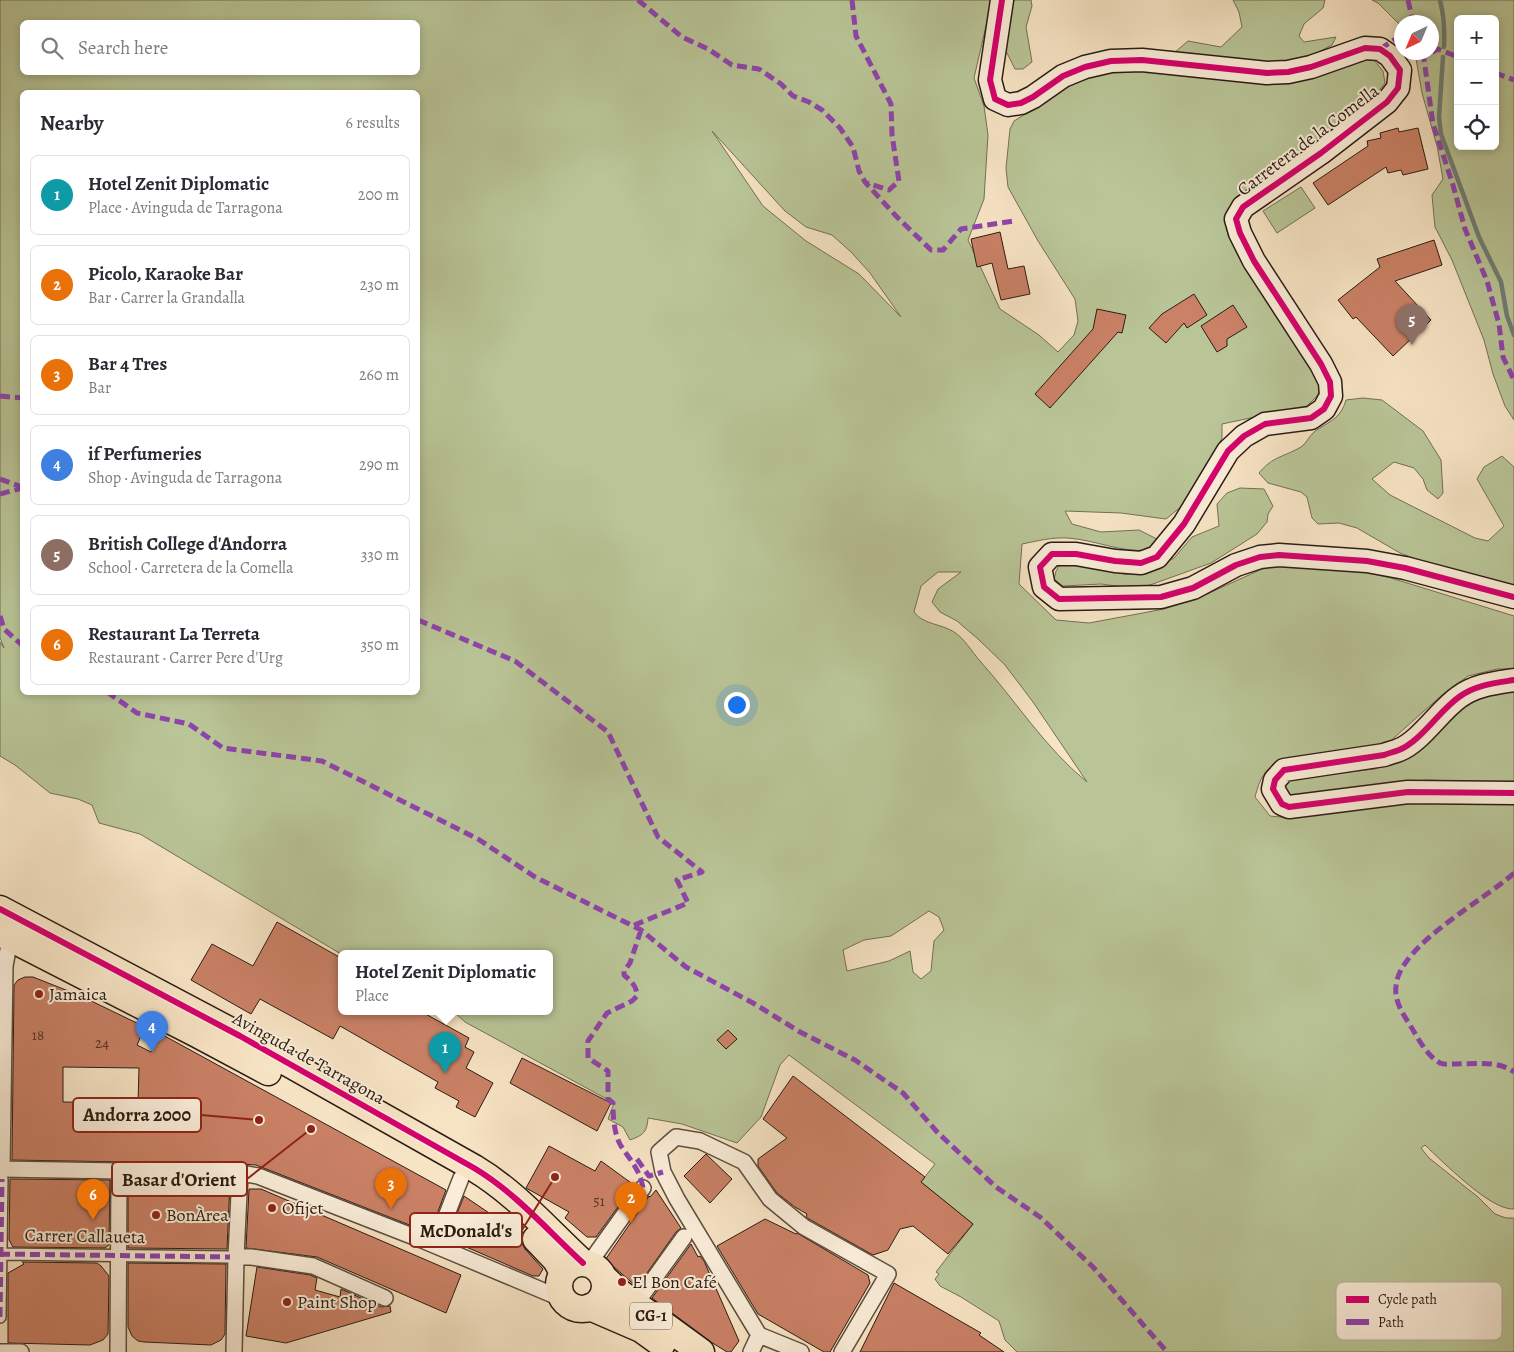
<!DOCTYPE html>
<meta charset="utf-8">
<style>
:root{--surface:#fff;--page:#f7f7f7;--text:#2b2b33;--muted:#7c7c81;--line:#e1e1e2;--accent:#ea580c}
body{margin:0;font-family:Alegreya,serif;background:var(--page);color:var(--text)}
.controls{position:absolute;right:15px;top:15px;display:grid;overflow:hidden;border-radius:8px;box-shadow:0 2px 8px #0003}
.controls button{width:45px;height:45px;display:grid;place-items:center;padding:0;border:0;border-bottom:1px solid var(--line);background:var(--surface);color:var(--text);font:25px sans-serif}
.compass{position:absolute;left:1394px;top:15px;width:45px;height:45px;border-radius:50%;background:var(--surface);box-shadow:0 2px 8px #0003;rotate:224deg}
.you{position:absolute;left:736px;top:704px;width:18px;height:18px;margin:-12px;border:4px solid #fff;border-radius:50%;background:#1a73e8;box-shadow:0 0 0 8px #1a73e833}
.badge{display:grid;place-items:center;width:32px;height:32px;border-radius:50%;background:var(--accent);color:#fff;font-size:16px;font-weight:700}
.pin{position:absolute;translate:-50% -41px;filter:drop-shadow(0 1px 2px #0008)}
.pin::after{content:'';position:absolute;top:26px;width:18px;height:15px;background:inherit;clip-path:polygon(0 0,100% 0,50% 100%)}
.popup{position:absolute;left:338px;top:950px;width:215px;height:65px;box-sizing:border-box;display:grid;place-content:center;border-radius:8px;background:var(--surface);filter:drop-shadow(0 1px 4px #0005);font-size:16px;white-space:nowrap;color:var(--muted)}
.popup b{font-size:19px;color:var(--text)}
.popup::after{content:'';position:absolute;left:50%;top:100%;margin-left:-10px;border:10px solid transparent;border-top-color:var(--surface)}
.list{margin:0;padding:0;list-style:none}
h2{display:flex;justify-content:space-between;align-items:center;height:65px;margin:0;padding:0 20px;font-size:21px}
h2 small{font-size:16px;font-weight:400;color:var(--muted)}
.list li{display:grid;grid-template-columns:32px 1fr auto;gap:15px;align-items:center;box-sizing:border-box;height:80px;margin:0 10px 10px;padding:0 10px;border:1px solid var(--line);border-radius:8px}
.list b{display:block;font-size:19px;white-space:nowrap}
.list p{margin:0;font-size:16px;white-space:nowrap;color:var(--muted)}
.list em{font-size:16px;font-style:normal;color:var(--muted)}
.icon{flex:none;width:28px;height:28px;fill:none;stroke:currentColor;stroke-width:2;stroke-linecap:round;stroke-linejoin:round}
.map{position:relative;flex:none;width:1514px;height:1352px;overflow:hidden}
.search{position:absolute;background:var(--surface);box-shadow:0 2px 8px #0003;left:20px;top:20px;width:400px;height:55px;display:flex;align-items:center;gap:12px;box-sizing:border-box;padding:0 18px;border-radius:8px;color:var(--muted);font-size:19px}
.panel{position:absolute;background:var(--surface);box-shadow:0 2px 8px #0003;left:20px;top:90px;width:400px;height:605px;border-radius:8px}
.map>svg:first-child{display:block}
.green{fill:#b9c597;stroke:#727054;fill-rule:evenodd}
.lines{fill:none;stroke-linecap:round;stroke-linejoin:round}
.stream{stroke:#6f7d76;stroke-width:4.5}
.building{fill:#ca8166;stroke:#2b1c12;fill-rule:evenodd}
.pedestrian-casing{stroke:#5e4e3f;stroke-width:14}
.minor-casing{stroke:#5e4e3f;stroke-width:18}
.secondary-casing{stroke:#2b1c12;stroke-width:25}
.trunk-casing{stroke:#2b1c12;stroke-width:29}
.pedestrian{stroke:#faedd9;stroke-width:11}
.minor{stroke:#faedd9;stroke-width:15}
.secondary{stroke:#faedd9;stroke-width:22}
.trunk{stroke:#f7e4c5;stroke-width:26}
.quiet{stroke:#8e44ad;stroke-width:5;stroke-dasharray:10 5;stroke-linecap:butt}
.cycleway-casing{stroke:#faedd9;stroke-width:9}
.cycleway{stroke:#d6006c;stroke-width:6}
.poi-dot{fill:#8f2418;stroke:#faedd9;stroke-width:2}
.labels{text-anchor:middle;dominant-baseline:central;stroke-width:4;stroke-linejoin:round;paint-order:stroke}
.number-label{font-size:15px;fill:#533527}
.shield{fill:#faedd9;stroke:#695b4e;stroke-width:1}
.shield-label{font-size:16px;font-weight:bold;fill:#2b1c12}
.street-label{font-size:18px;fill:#2b1c12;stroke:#faedd9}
.poi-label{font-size:18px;fill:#2b1c12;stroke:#faedd9;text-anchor:start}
.key{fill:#faedd9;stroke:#bcae9d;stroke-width:1}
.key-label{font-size:14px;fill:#2b1c12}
.leader{fill:none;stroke:#8f2418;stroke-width:2}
.callout-dot{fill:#8f2418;stroke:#faedd9;stroke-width:2}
.callout{fill:#faedd9;stroke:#8f2418;stroke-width:2}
.callout-label{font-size:19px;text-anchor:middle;font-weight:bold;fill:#2b1c12}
</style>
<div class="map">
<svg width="1514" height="1352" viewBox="0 0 1514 1352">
<rect width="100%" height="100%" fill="#f7e4c5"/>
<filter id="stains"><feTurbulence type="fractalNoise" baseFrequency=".004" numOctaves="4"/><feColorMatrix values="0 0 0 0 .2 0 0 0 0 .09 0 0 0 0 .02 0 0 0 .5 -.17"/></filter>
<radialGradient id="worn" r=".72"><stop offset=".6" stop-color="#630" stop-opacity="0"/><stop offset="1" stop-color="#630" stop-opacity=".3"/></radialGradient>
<!-- green -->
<path class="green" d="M0,0H992L974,78L984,106L988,135L984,199L968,240L1000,309L1039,335L1058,352L1074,335L1078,321L1075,299L1038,241L1008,187L1006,168L1010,129L1014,121L1046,101L1072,82L1101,71L1142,67L1196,72L1360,57L1374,60L1383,71L1385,83L1374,97L1299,157L1236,197L1229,216L1322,386L1317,396L1307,406L1222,424V438L1187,502L1166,519L1121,513L1065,511L1072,524L1101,532L1139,530L1159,540L1149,550C1121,553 1096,540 1068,538C1052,537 1037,541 1022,544L1019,584L1056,620L1089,623L1164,609L1207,594L1271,565H1337L1391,578L1514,616V669H1497L1468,676L1442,695L1387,744L1289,759C1266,765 1261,775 1255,797L1270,816L1292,818L1402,803L1514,804V1209C1491,1211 1442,1161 1425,1145L1421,1148L1429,1158L1478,1197L1495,1214L1506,1218H1514V1352H1017L1005,1340L999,1321L961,1297L940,1286L935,1279L939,1274L936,1272L973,1224L921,1182L935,1164L789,1055L780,1065L761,1117L737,1143L682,1124L648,1118C647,1133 643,1135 630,1140L623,1127L608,1119L614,1103L465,1022L454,1012H549V954H341L140,834L99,823L92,805L78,799L50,793L15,765L0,756V642L4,648L0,638ZM22,22H418V72H22ZM22,92H418V692H22ZM712,131L785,211L806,227L832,235L851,252L870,273L901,317L859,274L806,241L763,206ZM938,572H961L938,589L932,602L940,612L957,621L978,639L1005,665L1033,702L1087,782C1045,748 1016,701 980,661C972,652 964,638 954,632C942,624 922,624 914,612L921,586ZM929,911L939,917L944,930L934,941L931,971L921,979L913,972L910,951L889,961L847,971L843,950L864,940L891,936Z
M1013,0H1031L1032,6L1026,27L1032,62L1023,69H1015L1005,49Z
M1233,0H1325L1323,8L1304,24L1299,36L1304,42L1336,37L1332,45L1313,55L1277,63L1174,53L1188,41L1221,47L1242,27L1239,12Z
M1372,0H1514V420L1505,406L1493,374L1484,340L1452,260L1435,227L1432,195L1443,179L1437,146L1422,93L1415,53L1432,52V22H1402L1401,26L1378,3ZM1458,19H1495V146H1458Z
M1301,187L1315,208L1277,233L1263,211Z
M1363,398L1382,400L1423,431L1441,460L1443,493L1438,499L1427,490L1423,479L1414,468L1394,462L1372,479L1390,495L1475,538L1488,541L1504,526L1477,479L1484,467L1502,456L1514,467V590L1458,575L1400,553L1357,528L1339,523L1318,524L1312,518L1307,497L1301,492L1268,483L1259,473C1273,456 1284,457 1301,447C1307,443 1309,436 1314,432C1329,421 1340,420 1346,400Z
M1240,488L1264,489L1273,506L1268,514L1267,522L1257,534L1211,563L1139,589L1101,584L1063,586L1054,579L1056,571L1059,566L1069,561L1124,574H1142L1174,558L1192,537L1219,526L1217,504L1227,493Z
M1514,691V783L1426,780L1297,796H1288L1283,784L1290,779L1375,769L1400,759L1460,707L1482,697Z"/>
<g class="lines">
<!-- stream -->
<path class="stream" d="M1440,0C1444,16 1445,31 1444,47
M1443,57L1439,117L1441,134L1479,237L1501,282L1507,316L1514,335"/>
</g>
<!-- building -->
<path class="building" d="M1398,128L1399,132L1418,128L1428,169L1403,175L1401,170L1388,173L1386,167L1328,205L1313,183L1368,146L1367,141L1381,138L1380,133Z
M1000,232L1008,269L1024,266L1030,294L1001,300L992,263L977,267L971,239Z
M1434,240L1442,265L1395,281L1431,320L1393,356L1356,317L1353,319L1338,300L1380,267L1377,259Z
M1194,294L1207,315L1187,328L1184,323L1166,343L1149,328L1162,314Z
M1233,305L1247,327L1227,339V346L1217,352L1201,326Z
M1097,309L1126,315L1122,333L1118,332L1050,408L1035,394L1093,329Z
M277,922L341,958V1012H422L469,1038L465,1047L474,1052L466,1068L493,1083L475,1117L456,1107L459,1101L435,1088L438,1082L340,1026L333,1039L260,999L251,1014L191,980L212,944L253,966Z
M25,977H33L81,996L145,1027L137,1045L151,1052L161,1034L446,1190L430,1233L256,1165L240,1164L12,1160L14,985L18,980ZM63,1067L139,1068L138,1103L63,1102Z
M728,1030L737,1039L726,1049L717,1040Z
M522,1058L611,1103L597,1131L510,1083Z
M793,1076L925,1177L921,1182L973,1224L948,1254L913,1226L900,1229L888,1250L873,1255L809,1219L806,1217L807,1214L795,1207L777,1193L758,1166V1159L787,1138L763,1119Z
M549,1146L595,1171L601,1161L634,1185L596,1237H587L565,1218L569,1212L526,1188Z
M706,1154L732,1179L710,1203L684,1176Z
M10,1179L110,1180L109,1245L105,1248L13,1247L9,1240Z
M128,1181L230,1182L227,1249L128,1248Z
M249,1189H261L461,1275L446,1313L317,1257L246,1248Z
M656,1190L681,1228L676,1232L637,1287L614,1267L608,1264L603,1263L649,1196L650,1197Z
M464,1196L498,1219L522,1243L525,1249L543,1269L539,1276H533L457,1243L450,1231Z
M765,1219L796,1234L797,1233L868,1275L870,1283L830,1352H824L758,1314L717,1246Z
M691,1244L698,1257L700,1256L704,1261L739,1341L731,1352H727L711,1342L652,1298Z
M22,1262L97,1263L101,1266L109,1276L108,1334L103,1340L90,1345L8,1343V1273L24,1264Z
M128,1263L226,1264L225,1334L221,1340L211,1345L144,1342L138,1341L132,1336L128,1327Z
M257,1267L310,1275L317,1278L315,1290L340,1297L341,1289L381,1307L390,1306L391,1312L286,1343L246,1336Z
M894,1283L981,1333L979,1335L1004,1352H860Z"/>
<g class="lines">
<!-- pedestrian casing -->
<g class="pedestrian-casing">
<path id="pedestrian" d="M0,1254L230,1257
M0,1317L2,1179"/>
</g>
<!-- minor casing -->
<g class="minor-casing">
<path id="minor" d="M0,1169L240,1173L258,1176L422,1240L565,1300
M2,1169L5,966L10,939
M435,1245L461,1178
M236,1257H251L313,1266L385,1298
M588,1263L593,1258L643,1188
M635,1305L684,1237
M0,1352H21
M118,1352L119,1172
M234,1352L236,1257L240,1173
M751,1352L759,1335
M801,1352L759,1335L677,1199L663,1172L659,1152L676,1137L700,1141L744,1162L770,1199L804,1227L888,1274L842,1352"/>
</g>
<!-- secondary casing -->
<g class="secondary-casing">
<path id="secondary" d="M1002,0L990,80L995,99L1008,105L1021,103L1033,97L1063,76L1085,67L1111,61L1142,60L1267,73L1288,72L1311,67L1365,48L1380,49L1390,56L1400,70L1398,88L1387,102L1321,153L1243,207L1236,219L1240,233L1254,261L1321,364L1330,382L1331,396L1324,409L1311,418L1265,424L1244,436L1228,451L1184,524L1157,557L1141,563L1115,561L1076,554H1052L1040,567L1044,587L1059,599L1161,597L1193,588L1236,565L1260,557L1279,555L1367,561L1405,568L1514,597
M1514,680C1495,683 1475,685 1459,697C1439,711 1421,741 1399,750C1394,752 1389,753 1384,755L1284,770L1275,780L1273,789L1282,804L1289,807L1408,792L1514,793"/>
</g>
<!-- trunk casing -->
<g class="trunk-casing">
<path id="trunk" d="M0,909L240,1036L474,1168C516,1193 547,1230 583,1263
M0,933L197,1034L268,1072
M536,1239L556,1260L563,1273
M559 1286a23 23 0 1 1 46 0a23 23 0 1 1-46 0Z
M604,1278L620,1293L701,1352
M590,1307L641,1329L662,1344"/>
</g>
<!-- pedestrian -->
<use href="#pedestrian" class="pedestrian"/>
<!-- minor -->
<use href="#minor" class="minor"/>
<!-- secondary -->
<use href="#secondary" class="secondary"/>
<!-- trunk -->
<use href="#trunk" class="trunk"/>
<!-- quiet -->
<path class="quiet" d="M638,0L682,37L708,49L732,65L759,69L781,84L793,96L809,102L822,110L840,128L853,147L859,171L865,182L896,216L931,250H943L961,229L1013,221
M852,0L856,36L891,104L892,135L899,181L889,190L867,183
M1408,0L1413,22
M1380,49L1402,35
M1423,52L1433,124L1453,185L1465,229L1487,281L1499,324L1503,357L1514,380
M1432,52L1438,49L1458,57
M1495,73L1514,80
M0,396L22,398
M0,479L22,487
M0,494L22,488
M0,616L4,629L22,645
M418,620L515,661L608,732L658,837L702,872L677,880L688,903L632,926
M107,692L137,713L189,724L223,748L322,761L478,839L535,877L641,930L686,967L753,1003L800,1032L855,1060L903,1093L938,1133L996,1187L1040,1217L1093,1267L1167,1352
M1514,873C1485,900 1399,945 1396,986C1394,1001 1403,1014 1410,1025C1418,1038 1426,1055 1440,1063C1444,1065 1450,1064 1455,1064C1474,1064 1498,1060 1514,1072
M641,930L630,963L624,971V975C631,981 637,986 637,996L632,1001L607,1013L588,1041V1058L608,1071V1099L613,1103C613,1117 614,1134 621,1146C631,1161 640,1170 643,1188
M637,1159L649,1176L663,1172
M0,1254L230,1257
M0,1317L2,1179"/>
<!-- cycleway casing -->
<g class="cycleway-casing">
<path id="cycleway" d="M1002,0L990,80L995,99L1008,105L1021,103L1033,97L1063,76L1085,67L1111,61L1142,60L1267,73L1288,72L1311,67L1365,48L1380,49L1390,56L1400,70L1398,88L1387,102L1321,153L1243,207L1236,219L1240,233L1254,261L1321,364L1330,382L1331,396L1324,409L1311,418L1265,424L1244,436L1228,451L1184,524L1157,557L1141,563L1115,561L1076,554H1052L1040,567L1044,587L1059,599L1161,597L1193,588L1236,565L1260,557L1279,555L1367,561L1405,568L1514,597
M1514,680C1495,683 1475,685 1459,697C1439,711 1421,741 1399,750C1394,752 1389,753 1384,755L1284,770L1275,780L1273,789L1282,804L1289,807L1408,792L1514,793
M0,909L240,1036L474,1168C516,1193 547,1230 583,1263"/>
</g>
<!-- cycleway -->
<use href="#cycleway" class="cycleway"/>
</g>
<!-- markers -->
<g class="poi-dot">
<circle cx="39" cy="994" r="5"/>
<circle cx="272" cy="1208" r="5"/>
<circle cx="156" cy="1215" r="5"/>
<circle cx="622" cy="1282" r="5"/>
<circle cx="287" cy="1302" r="5"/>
</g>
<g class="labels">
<!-- number labels -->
<g class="number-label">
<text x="38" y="1035">18</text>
<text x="102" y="1043">24</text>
<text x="599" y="1201">51</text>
</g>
<!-- shield labels -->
<rect class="shield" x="630" y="1302.5" width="42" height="27" rx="4"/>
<g class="shield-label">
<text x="651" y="1316">CG-1</text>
</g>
<!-- street labels -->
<g class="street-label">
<text transform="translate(1308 140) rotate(-37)">Carretera de la Comella</text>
<text transform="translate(309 1058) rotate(29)">Avinguda de Tarragona</text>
<text transform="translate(85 1236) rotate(1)">Carrer Callaueta</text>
</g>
<!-- poi labels -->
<g class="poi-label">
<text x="49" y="994">Jamaica</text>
<text x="282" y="1208">Ofijet</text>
<text x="166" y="1215">BonÀrea</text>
<text x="632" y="1282">El Bon Café</text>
<text x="297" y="1302">Paint Shop</text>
</g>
</g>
<!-- legend -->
<rect x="1336" y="1282" width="166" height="58" rx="8" class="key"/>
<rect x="1346" y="1296" width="23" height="7" fill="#d6006c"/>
<rect x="1346" y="1319" width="23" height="6" fill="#8e44ad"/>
<g class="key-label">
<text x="1378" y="1304">Cycle path</text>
<text x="1378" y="1327">Path</text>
</g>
<!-- callouts -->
<path class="leader" d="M259 1120L201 1115M311 1129L247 1179M555 1177L522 1230"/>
<g class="callout-dot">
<circle cx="259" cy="1120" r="5"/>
<circle cx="311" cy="1129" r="5"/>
<circle cx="555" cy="1177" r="5"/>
</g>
<g class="callout">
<rect x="73" y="1098" width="128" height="34" rx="5"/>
<rect x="112" y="1162" width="135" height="34" rx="5"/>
<rect x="410" y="1213" width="112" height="34" rx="5"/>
</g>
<g class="callout-label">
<text x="137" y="1121">Andorra 2000</text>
<text x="179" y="1186">Basar d'Orient</text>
<text x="466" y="1237">McDonald's</text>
</g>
<rect width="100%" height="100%" filter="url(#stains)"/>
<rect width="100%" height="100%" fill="url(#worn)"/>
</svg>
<div class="controls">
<button>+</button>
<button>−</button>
<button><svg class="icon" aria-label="locate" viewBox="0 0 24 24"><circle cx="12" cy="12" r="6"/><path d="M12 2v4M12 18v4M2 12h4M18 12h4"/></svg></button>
</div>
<svg class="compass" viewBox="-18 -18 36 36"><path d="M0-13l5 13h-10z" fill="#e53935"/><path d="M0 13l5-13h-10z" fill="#7c7c81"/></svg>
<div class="you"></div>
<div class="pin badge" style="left:445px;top:1073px;background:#0f9aa8">1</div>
<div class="popup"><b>Hotel Zenit Diplomatic</b>Place</div>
<div class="pin badge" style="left:631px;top:1223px;background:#e8710a">2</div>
<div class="pin badge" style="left:391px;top:1209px;background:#e8710a">3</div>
<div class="pin badge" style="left:152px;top:1052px;background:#3f7fe0">4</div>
<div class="pin badge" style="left:1412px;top:345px;background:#8d6e63">5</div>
<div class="pin badge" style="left:93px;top:1220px;background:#e8710a">6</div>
<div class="search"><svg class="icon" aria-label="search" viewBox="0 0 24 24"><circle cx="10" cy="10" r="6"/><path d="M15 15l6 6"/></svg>Search here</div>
<section class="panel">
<h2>Nearby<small>6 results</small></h2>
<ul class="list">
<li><span class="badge" style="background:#0f9aa8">1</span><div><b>Hotel Zenit Diplomatic</b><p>Place · Avinguda de Tarragona</p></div><em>200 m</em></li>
<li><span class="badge" style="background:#e8710a">2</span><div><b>Picolo, Karaoke Bar</b><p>Bar · Carrer la Grandalla</p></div><em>230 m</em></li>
<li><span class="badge" style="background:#e8710a">3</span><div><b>Bar 4 Tres</b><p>Bar</p></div><em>260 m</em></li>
<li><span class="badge" style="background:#3f7fe0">4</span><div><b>if Perfumeries</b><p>Shop · Avinguda de Tarragona</p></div><em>290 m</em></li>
<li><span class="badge" style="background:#8d6e63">5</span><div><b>British College d'Andorra</b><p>School · Carretera de la Comella</p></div><em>330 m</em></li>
<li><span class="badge" style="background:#e8710a">6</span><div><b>Restaurant La Terreta</b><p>Restaurant · Carrer Pere d'Urg</p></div><em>350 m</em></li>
</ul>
</section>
</div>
